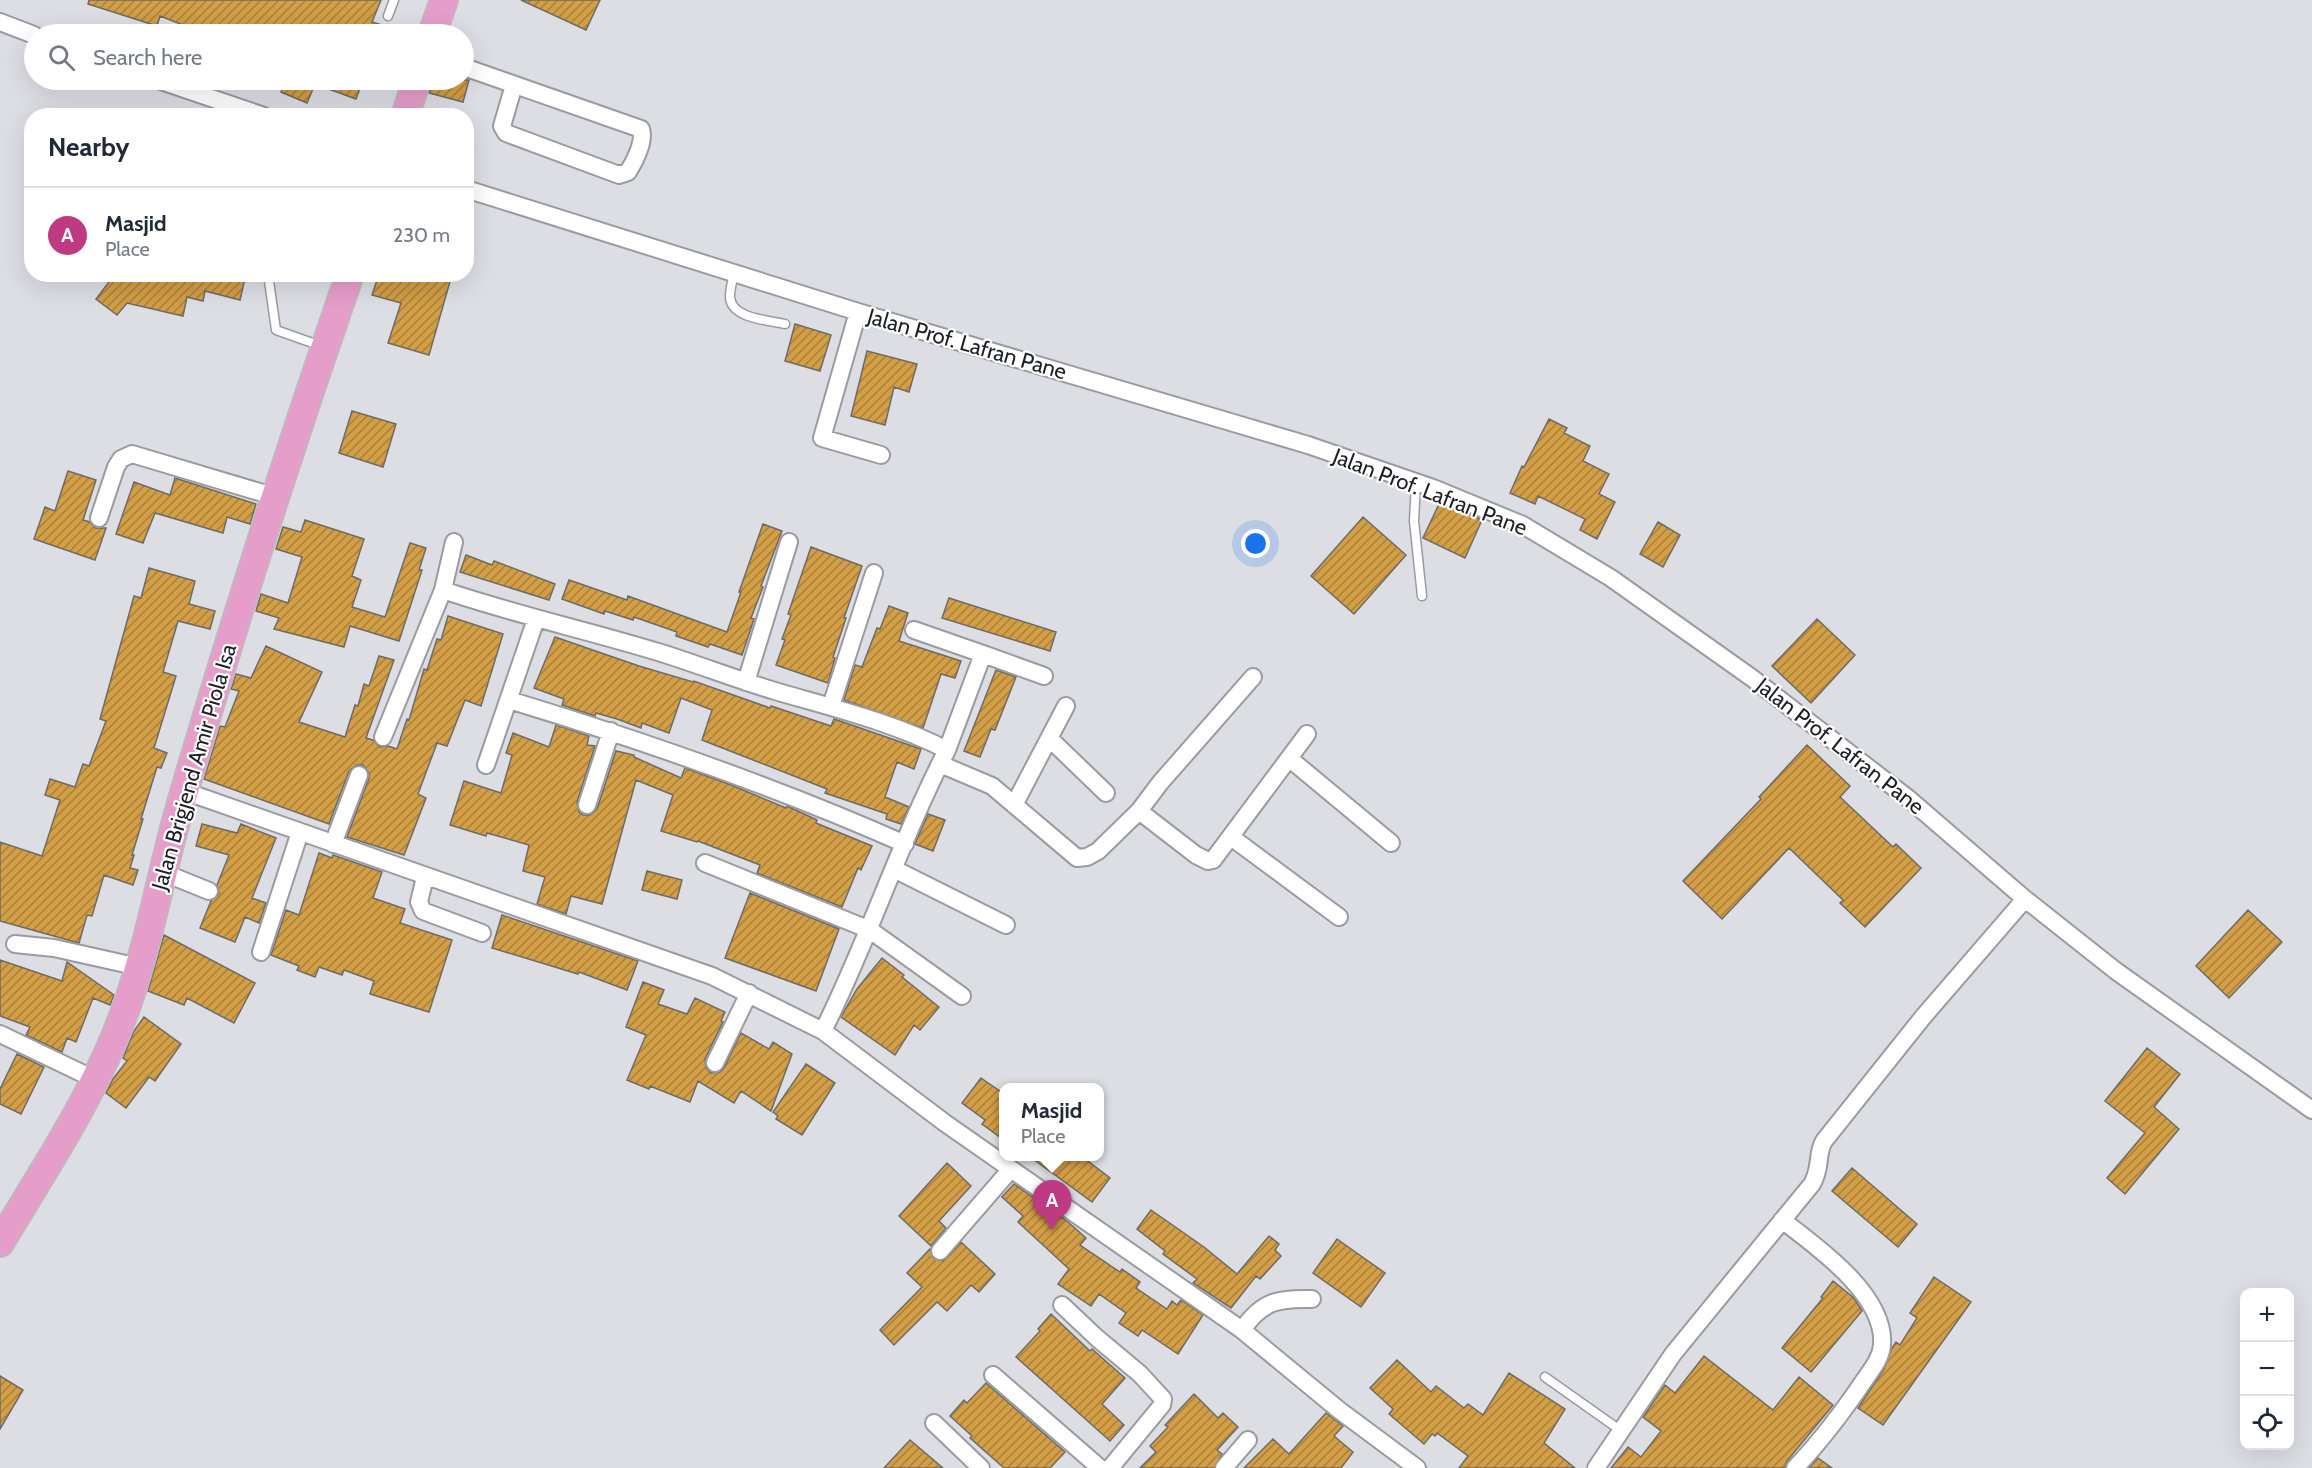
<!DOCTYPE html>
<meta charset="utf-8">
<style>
:root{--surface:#fff;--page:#f6f6f7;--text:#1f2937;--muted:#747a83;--line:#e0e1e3;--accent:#bf3b81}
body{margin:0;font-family:Cabin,sans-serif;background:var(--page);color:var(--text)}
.controls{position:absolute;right:18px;bottom:18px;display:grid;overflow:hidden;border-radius:12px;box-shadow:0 6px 24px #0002}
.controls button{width:54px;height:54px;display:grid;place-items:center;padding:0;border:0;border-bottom:2px solid var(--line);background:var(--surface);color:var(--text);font:30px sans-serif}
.you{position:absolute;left:1256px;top:544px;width:21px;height:21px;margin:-15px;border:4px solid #fff;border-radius:50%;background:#1a73e8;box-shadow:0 0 0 9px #1a73e833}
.badge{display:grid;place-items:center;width:39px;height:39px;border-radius:50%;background:var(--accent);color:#fff;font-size:20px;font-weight:700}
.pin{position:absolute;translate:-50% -50px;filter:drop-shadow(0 2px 3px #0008)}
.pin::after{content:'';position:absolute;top:32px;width:21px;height:18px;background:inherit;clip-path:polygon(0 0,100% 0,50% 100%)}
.popup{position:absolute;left:999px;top:1083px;width:105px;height:78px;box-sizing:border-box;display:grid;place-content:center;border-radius:12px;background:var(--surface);filter:drop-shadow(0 2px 4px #0005);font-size:20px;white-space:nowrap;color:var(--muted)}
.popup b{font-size:22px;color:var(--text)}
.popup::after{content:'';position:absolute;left:50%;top:100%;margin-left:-12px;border:12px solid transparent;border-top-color:var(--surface)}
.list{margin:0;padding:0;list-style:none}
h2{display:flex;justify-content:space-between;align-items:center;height:78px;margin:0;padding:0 24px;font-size:26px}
h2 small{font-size:20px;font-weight:400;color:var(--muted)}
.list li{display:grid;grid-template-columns:39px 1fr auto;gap:18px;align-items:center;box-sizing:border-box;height:96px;padding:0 24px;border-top:2px solid var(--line)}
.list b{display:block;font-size:22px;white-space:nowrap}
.list p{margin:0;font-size:20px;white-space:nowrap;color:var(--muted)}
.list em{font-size:20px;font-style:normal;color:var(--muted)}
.icon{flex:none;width:33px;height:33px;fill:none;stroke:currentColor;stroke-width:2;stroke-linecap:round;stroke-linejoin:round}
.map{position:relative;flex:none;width:2312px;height:1468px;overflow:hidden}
.search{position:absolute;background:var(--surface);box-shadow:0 6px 24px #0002;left:24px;top:24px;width:450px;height:66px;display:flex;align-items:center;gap:15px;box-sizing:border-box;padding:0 21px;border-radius:33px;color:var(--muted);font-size:22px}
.panel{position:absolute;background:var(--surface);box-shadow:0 6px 24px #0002;left:24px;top:108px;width:450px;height:174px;border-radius:24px}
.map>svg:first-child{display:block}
.building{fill:url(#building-hatch);stroke:#6e6b67;stroke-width:1.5}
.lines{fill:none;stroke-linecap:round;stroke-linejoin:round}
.service-casing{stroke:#999ba0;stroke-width:11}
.minor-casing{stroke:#999ba0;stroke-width:20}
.primary-casing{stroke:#bcbcbc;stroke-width:30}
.service{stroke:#fff;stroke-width:8}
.minor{stroke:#fff;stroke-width:16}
.primary{stroke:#e59eca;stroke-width:27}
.labels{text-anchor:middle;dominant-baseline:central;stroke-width:4.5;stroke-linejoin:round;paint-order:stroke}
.street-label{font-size:22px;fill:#1e1f21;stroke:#fff}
</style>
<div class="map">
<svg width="2312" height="1468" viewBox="0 0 2312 1468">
<defs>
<pattern id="building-hatch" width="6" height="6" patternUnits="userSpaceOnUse" patternTransform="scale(1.5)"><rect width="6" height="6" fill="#d29e46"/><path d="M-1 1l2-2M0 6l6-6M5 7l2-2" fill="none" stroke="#aa803a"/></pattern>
</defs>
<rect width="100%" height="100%" fill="#dcdee4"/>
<!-- building -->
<path class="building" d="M89,0H381L372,22L401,31L400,34H206L160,16L157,26L88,4Z
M521,0H600L586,30Z
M286,80H363L356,99L315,84L307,103L281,92Z
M432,80H469L463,102L429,93Z
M115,274H246L240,300L205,291L203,301L187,297L183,316L127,303L117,315L96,299Z
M379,274H399L411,278L412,274H442L451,278L429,355L388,343L401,303L372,295Z
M795,324L831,335L820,371L785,361Z
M867,351L917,364L909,392L894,387L885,425L851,416Z
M352,411L396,424L383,467L339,453Z
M1549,419L1567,428L1564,433L1590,446L1583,461L1609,474L1599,494L1615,502L1597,539L1580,530L1585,519L1538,496L1535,504L1510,493L1522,466L1524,467Z
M68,471L96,480L83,520L90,522L95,528H106L95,560L34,539L45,507L55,511Z
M175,478L256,504L250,524L227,517L223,533L155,513L143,543L116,534L134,482L170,495Z
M1440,502L1482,520L1465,558L1423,538Z
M1363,517L1406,555L1354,614L1311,576Z
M305,520L364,539L352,576L361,580L352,607L385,617L410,543L426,548L419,570H422L399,641L350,626L344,647L274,629L279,618L256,611L261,594L288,603L302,557L276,549L283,527L301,532Z
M1658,522L1680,535L1663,567L1640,554Z
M763,524L782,531L761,586L763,587L751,618L754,619L742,655L710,644L708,647L676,636L677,632L634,617L633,620L605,611L604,614L562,599L569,580L627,600L628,596L727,632L741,592H739Z
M811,547L862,566L844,618H846L833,657L835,658L828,683L776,665L785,640L782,639L791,615L788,614Z
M466,555L492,565L494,561L555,584L549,600L460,572Z
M149,568L195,581L189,604L215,611L210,629L178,621L163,672L176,676L154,748L167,753L161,768L157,767L141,819H143L132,855H134L130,868L138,870L133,885L104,875L92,916L87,915L79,943L0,921V842L42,856L60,800L45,795L50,779L75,787L83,764L89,766L106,721L100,719L134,596L141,598Z
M949,598L1056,632L1050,651L942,618Z
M889,606L908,613L899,641L961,661L955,678L941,674L923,728L844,700L855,665L862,667L877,628L880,629Z
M448,616L503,634L481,706L465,700L447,746L437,743L418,794L426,798L404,855L347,837L369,778V773L363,765H357L349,771L329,824L204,779L220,726L225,727L239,691L231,689L236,674L251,678L266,646L322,672L299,722L345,737L355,705L358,706L364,684L369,686L379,656L394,660L366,738L373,740L380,747L388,746L397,749L407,719L409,720L424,669L427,670L437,639L441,640Z
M1817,619L1855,655L1811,703L1772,666Z
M555,637L639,666L693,682L694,681L770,708L771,706L831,726L834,719L921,749L914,769L897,762L885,797L909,807L901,824L886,819L887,814L825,793L827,789L702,740L712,710L681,698L669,733L642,723L641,728L617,719L596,713L595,716L562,705L564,699L534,688Z
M996,670L1016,677L995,730L991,729L980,757L964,751Z
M556,725L589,736L587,745L595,746L577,802L579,812L583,815H590L597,809L616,751L634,755V757L681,778L685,768L731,785L786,808L787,806L817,820L816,823L872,846L861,870L858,868L842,907L757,873L760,865L698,841L697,842L661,831L673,795L636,780L602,904L571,896L566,914L537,904L545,877L523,871L529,845L487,833L486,836L450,825L464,781L501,793L512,755L506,753L513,733L549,747Z
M1807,745L1850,786L1840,797L1893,847L1896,844L1921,868L1865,927L1840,903L1843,900L1789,848L1722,919L1683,881L1761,799L1759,797Z
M928,814L945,820L933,851L915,844Z
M202,824L237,833L241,824L276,838L252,898L266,903L259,923L245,917L235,942L200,928L211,901L219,894L217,885L229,855L196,846Z
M319,853L332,858L333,855L382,872L373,898L405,909L400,923L452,940L429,1012L370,994L374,981L344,970L342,975L319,967L315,977L297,970L299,966L271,955L286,910L299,915Z
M647,871L682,880L677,899L642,890Z
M750,893L839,929L816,991L725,958Z
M2248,910L2282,942L2229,998L2196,966Z
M502,915L638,961L627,990L579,972L578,974L492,948Z
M164,935L255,983L234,1023L187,998L184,1005L148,991Z
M882,958L904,975L902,977L939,1007L920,1030L914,1025L895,1055L841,1017L857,989Z
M0,960L62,981L67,962L114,995L110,1005L93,998L76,1042L67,1038L62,1052L26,1035L30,1027L0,1016Z
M643,982L664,990L658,1004L687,1014L695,998L725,1012L721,1021L723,1022L705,1059L706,1068L711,1073L720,1072L724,1068L741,1033L769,1049L773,1042L792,1054L771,1111L741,1091L734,1103L698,1081L690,1102L650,1086L649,1089L627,1080L646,1035L626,1027Z
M144,1017L181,1044L155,1081L149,1077L126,1108L106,1093L113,1079L127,1061L123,1058L134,1031Z
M2147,1048L2180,1074L2154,1107L2179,1129L2125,1194L2107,1178L2145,1133L2105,1101Z
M17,1054L44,1067L21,1114L0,1104V1089Z
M806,1064L835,1083L802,1135L776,1119L778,1116L773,1112Z
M981,1078L1004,1094V1140L982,1124L985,1120L962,1103Z
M1029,1156H1081L1110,1178L1092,1202Z
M947,1163L971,1186L939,1221L946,1228L931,1246L899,1216Z
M1852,1168L1917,1224L1898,1247L1832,1191Z
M1014,1184L1068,1222L1086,1238L1080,1245L1120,1272L1122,1269L1140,1282L1136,1288L1167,1309L1172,1301L1177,1305L1181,1300L1203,1315L1178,1354L1142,1330L1138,1336L1119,1323L1126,1313L1099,1294L1091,1306L1058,1284L1069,1269L1018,1222L1023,1216L1002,1197Z
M1151,1210L1204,1247L1237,1274L1269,1236L1279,1244L1275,1250L1281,1256L1260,1279L1256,1276L1231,1308L1193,1283L1197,1279L1163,1254L1165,1251L1137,1229Z
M1337,1239L1385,1273L1361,1307L1313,1273Z
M961,1242L995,1274L979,1292L971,1285L947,1311L937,1302L894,1345L880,1330L922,1287L907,1273L930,1249L933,1258L943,1261Z
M1934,1277L1971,1302L1883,1425L1858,1408L1884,1369L1892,1348L1896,1342L1900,1345L1917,1318L1910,1313Z
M1833,1281L1854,1298L1862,1311L1811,1372L1782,1348L1823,1298L1821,1297Z
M1051,1314L1090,1351L1092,1349L1125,1378L1102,1404L1124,1425L1110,1441L1016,1357L1040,1331L1038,1329Z
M1704,1356L1773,1410L1799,1377L1833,1405L1787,1461L1785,1468H1611L1628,1447L1641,1457L1661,1431L1643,1417L1665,1385L1675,1393Z
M1397,1360L1431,1392L1436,1386L1464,1408L1468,1404L1483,1415L1509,1373L1565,1409L1544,1443L1575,1468H1459L1468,1456L1437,1433L1435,1436L1432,1434L1424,1444L1389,1414L1393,1409L1370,1388Z
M0,1376L23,1390L0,1429Z
M986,1383L1065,1452L1050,1468H1004L970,1438L972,1436L950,1416L964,1400L967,1403Z
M1194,1394L1218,1418L1223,1413L1238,1427L1217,1450L1222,1454L1214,1468H1140L1156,1452L1150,1446L1168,1427L1165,1425Z
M1326,1413L1343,1426L1334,1436L1353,1452L1341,1468H1244L1273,1439L1289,1454Z
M910,1440L943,1468H884Z
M1818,1458L1832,1468H1809Z"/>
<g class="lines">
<!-- service casing -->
<g class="service-casing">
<path id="service" d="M388,16L394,0
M734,272C733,280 730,288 730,296C730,319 769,320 785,324
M268,274L276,330L321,346
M1416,483L1414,521L1422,596
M1545,1377L1620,1430"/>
</g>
<!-- minor casing -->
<g class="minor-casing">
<path id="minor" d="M0,22L34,35
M464,67L641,129C645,141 635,161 628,172L619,175L506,133L502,126L514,85
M158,80L264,116
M466,189L858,312L1308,445L1433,488L1523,525L1611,578L1752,678L1909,799L2025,899L2116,971L2312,1110
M858,312L822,438L881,455
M99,518L116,467L121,459L132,454L276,497
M443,590L454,542
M914,630L983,654
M746,682L789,542
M509,700C644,741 777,787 905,844
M831,706L874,573
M383,737L443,590C513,614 586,630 658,652C697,664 735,679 775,691C833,708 892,722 947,750C900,841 869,939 823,1031
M1049,738L1106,793
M947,750L983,654L1044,676
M1290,759L1391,843
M940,764L992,786L1077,858L1087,857L1098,851L1139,811L1160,783L1253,677
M486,765L536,619
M184,791L712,976L823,1031L945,1123L1242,1330L1339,1410L1417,1468
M587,805L611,731
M1014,805L1066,706
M1139,811L1196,855L1208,861L1213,860L1307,734
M1231,837L1339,917
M333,844L359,775
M705,863L870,930L962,996
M894,869L1006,925
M162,872L209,891
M425,877L419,902L423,911L482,933
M15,944L54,948L139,967
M261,952L300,832
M0,1034L94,1079
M715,1063L749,993
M1782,1220C1817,1247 1886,1295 1882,1345C1881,1359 1871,1370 1863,1382C1842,1413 1821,1441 1795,1468
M940,1251L1011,1169
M1062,1305L1097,1338L1140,1374L1163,1399L1162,1405L1110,1468
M1242,1330C1262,1301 1278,1298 1312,1299
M993,1375L1100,1468
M934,1423L981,1468
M1224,1468L1248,1440
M1596,1468L1673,1354L1812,1184C1822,1167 1816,1154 1824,1141L1923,1017L2025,899"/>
</g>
<!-- primary casing -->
<g class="primary-casing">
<path id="primary" d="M432,34L444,0
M405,116L417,80
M0,1243C40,1176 84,1110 114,1039C148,959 160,871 185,789C236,616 291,444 350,274"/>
</g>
<!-- service -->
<use href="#service" class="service"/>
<!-- minor -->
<use href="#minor" class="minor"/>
<!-- primary -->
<use href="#primary" class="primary"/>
</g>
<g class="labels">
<!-- street labels -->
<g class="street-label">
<text transform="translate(967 344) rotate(16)">Jalan Prof. Lafran Pane</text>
<text transform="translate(1430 492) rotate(21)">Jalan Prof. Lafran Pane</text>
<text transform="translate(1840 746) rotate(38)">Jalan Prof. Lafran Pane</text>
<text transform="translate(194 767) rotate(-74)">Jalan Brigjend Amir Piola Isa</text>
</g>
</g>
</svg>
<div class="controls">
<button>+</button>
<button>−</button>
<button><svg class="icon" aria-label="locate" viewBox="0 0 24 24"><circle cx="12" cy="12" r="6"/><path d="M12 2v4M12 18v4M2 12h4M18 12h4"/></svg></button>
</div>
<div class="you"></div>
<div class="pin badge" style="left:1052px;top:1230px">A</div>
<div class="popup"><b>Masjid</b>Place</div>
<div class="search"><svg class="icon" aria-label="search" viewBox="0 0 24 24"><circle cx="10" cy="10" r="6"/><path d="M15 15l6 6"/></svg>Search here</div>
<section class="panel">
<h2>Nearby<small></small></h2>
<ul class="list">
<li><span class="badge">A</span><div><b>Masjid</b><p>Place</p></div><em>230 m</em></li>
</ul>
</section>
</div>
